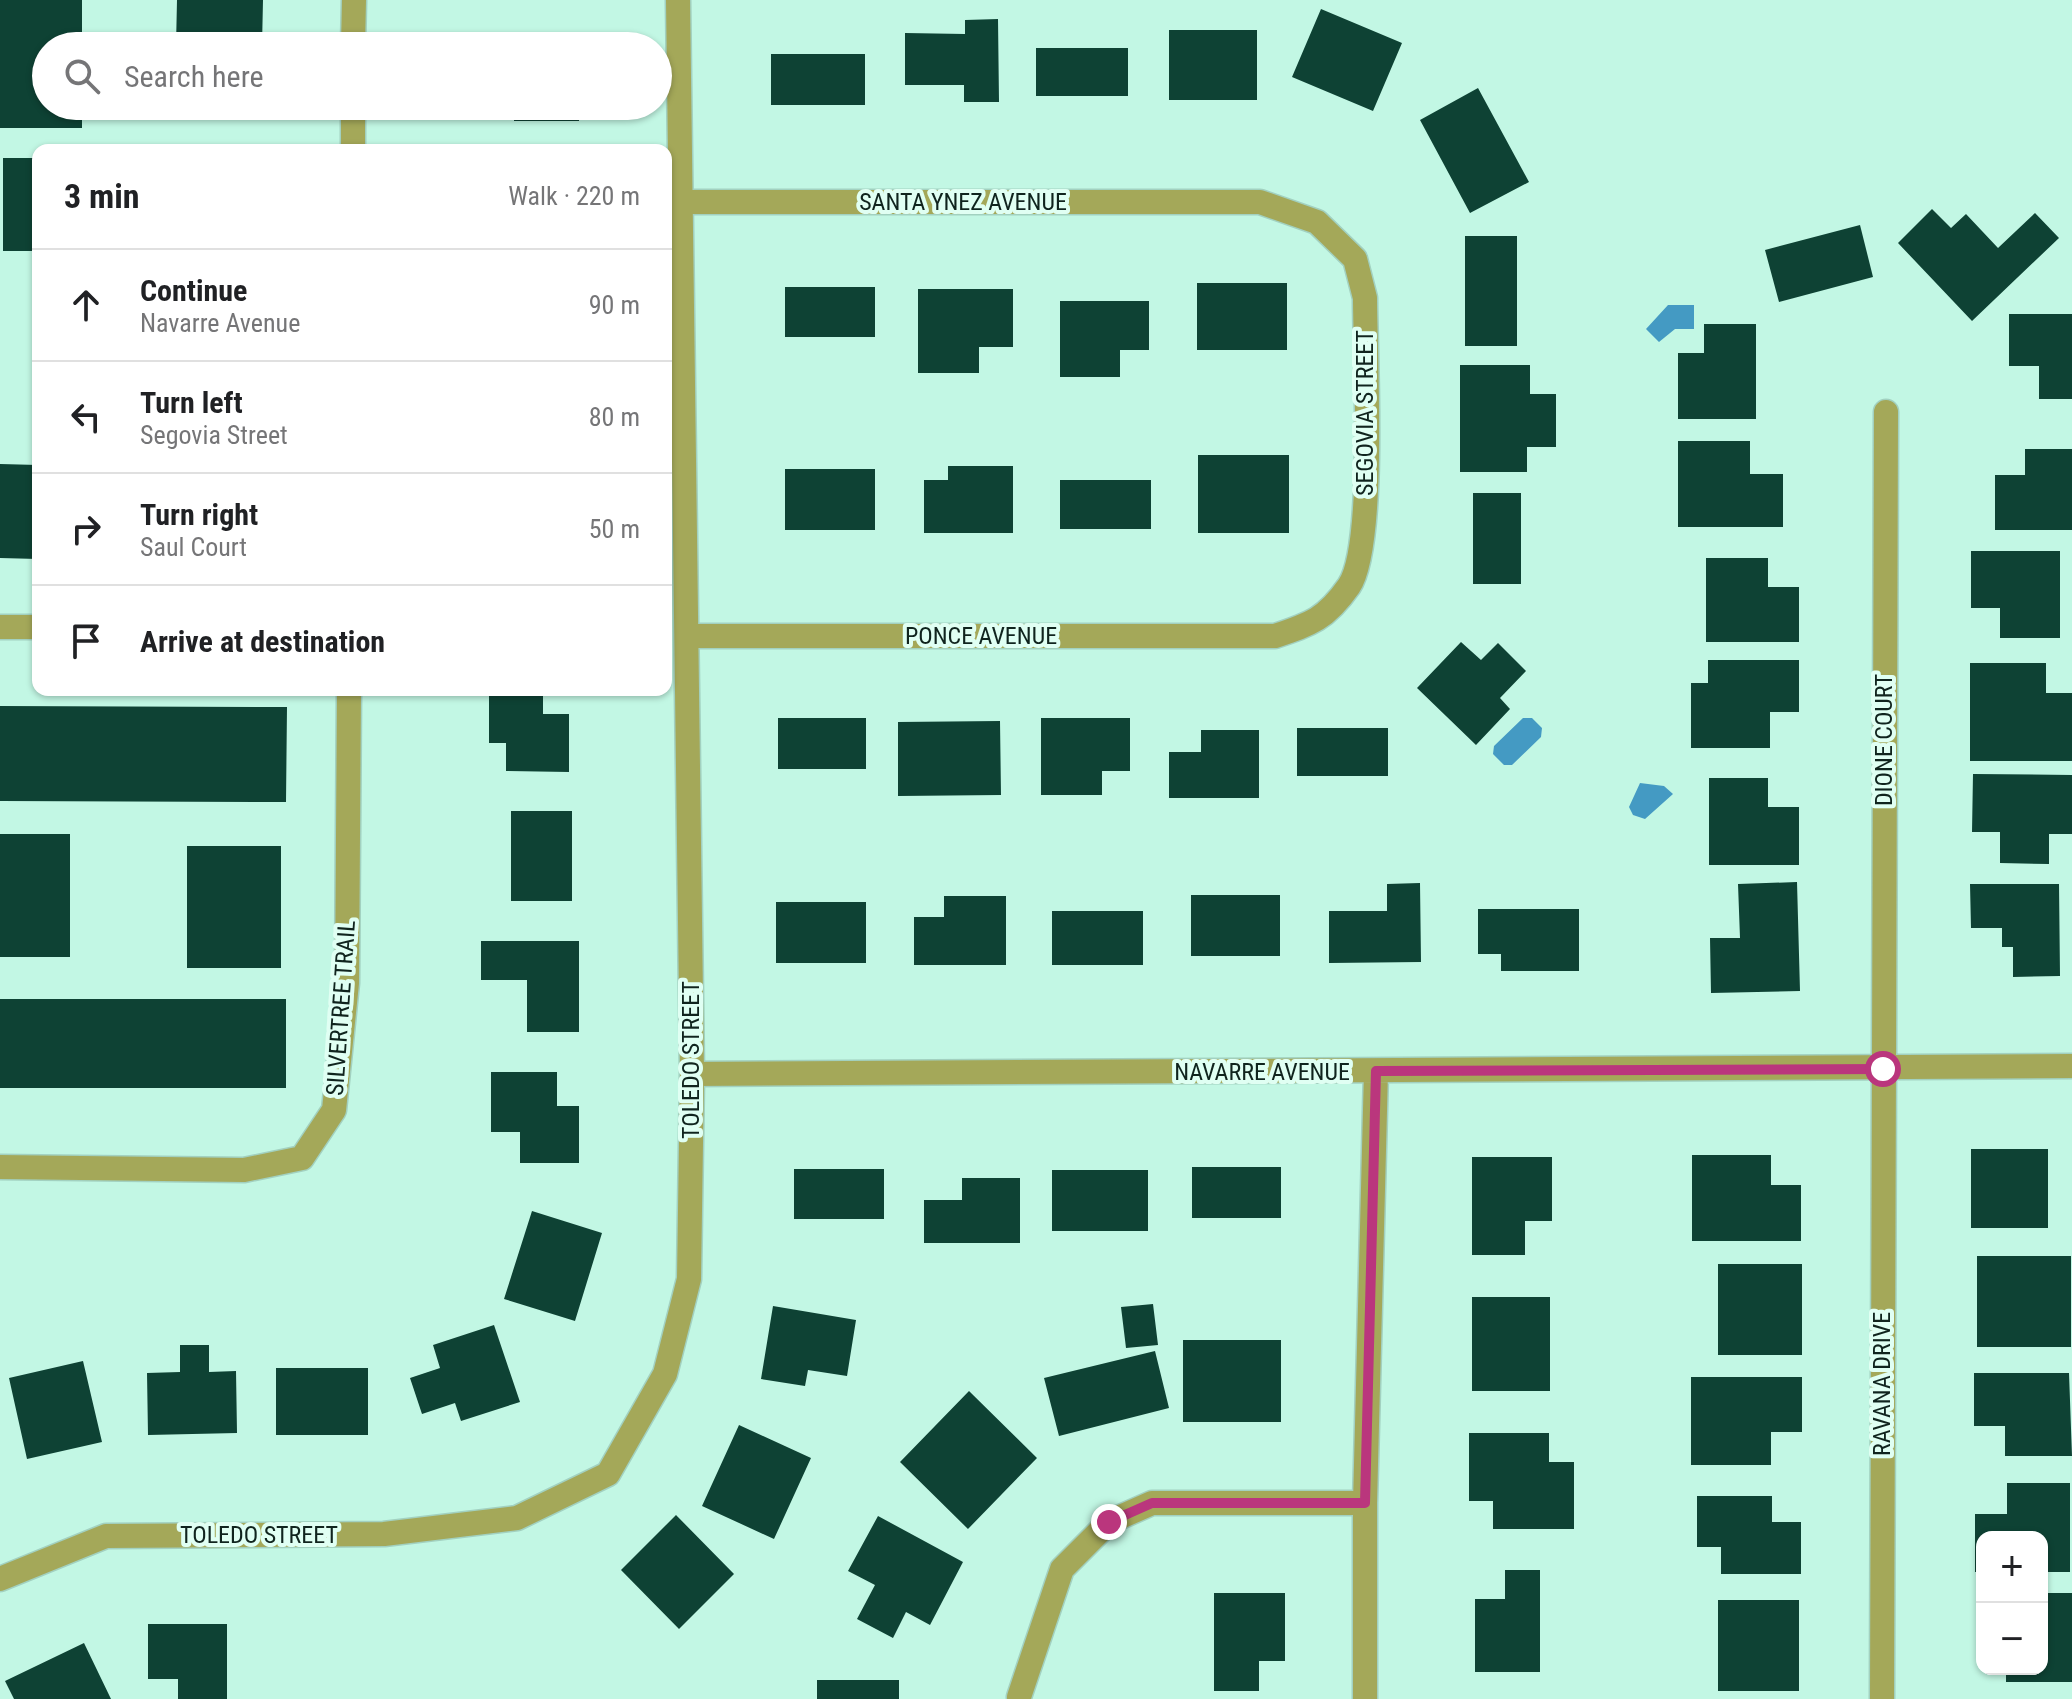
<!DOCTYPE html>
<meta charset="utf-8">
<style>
:root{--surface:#fff;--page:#f6f6f6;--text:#202124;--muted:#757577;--line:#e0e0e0}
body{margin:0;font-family:"Roboto Condensed",sans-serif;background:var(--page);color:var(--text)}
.controls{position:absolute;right:24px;bottom:24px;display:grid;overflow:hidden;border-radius:16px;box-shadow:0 2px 6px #0004}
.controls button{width:72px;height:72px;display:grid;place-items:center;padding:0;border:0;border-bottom:2px solid var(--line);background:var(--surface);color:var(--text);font:40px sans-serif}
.stop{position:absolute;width:24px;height:24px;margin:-18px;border:6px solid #ba367d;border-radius:50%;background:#fff}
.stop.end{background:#ba367d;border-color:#fff;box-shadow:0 2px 8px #0008}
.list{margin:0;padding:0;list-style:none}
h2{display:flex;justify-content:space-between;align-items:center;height:104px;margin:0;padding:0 32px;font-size:34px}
h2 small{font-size:26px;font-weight:400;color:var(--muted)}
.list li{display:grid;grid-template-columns:52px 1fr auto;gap:24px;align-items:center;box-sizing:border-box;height:112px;padding:0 32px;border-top:2px solid var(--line)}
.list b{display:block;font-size:30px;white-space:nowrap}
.list p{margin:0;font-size:26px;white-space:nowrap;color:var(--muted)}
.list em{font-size:26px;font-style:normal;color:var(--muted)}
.icon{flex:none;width:44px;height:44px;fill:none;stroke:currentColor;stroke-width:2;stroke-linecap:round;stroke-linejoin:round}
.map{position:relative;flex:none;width:2072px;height:1699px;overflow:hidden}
.search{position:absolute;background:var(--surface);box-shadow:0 2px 6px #0004;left:32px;top:32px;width:640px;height:88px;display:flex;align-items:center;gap:20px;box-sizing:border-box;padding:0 28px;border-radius:44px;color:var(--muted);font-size:30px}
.panel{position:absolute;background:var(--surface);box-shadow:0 2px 6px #0004;left:32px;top:144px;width:640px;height:552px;border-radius:16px}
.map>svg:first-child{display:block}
.water{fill:#449ac3}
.building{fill:#0e4234}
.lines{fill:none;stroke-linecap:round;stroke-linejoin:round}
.minor-casing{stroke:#a2d1c0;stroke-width:27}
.minor{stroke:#a4a859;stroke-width:24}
.route{stroke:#ba367d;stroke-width:10}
.labels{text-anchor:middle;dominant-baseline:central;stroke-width:8;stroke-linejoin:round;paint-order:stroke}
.street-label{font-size:24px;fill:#10241e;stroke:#e0fff3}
</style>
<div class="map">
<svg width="2072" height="1699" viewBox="0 0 2072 1699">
<rect width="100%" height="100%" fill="#c2f7e4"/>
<!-- water -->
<path class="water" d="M1668,305H1694V329H1675L1659,342L1646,329Z
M1523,718H1532L1542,728L1541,737L1512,765H1504L1493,754L1494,746Z
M1640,783L1664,786L1673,794L1645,819L1633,815L1629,807Z"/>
<!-- building -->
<path class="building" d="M0,0H82V46H46V106H82V128H0Z
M177,0H263L262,46H176Z
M1321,9L1402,43L1373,111L1292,77Z
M998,19L999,102H964V85H905V33L965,34V20Z
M1169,30H1257V100H1169Z
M514,32H562V46H514Z
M1036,48H1128V96H1036Z
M771,54H865V105H771Z
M1478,88L1529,182L1470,213L1420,120Z
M176,106H261V117H176Z
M514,106H579V121H514Z
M3,158H38V251H3Z
M1932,209L1951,228L1966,214L1998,248L2035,213L2059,238L1972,321L1898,243Z
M1860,225L1873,277L1779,302L1765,250Z
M1465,236H1517V346H1465Z
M1197,283H1287V350H1197Z
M785,287H875V337H785Z
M918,289H1013V347H979V373H918Z
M1060,301H1149V350H1120V377H1060Z
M2009,314H2072V399H2039V366H2009Z
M1704,324H1756V419H1678V353H1704Z
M1460,365H1530V394H1556V447H1527V472H1460Z
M1678,441H1750V474H1783V527H1678Z
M2025,449H2072V530H1995V475H2025Z
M1198,455H1289V533H1198Z
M0,464L38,465V559L0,558Z
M948,466H1013V533H924V480H948Z
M785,469H875V530H785Z
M1060,480H1151V529H1060Z
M1473,493H1521V584H1473Z
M1971,551H2060V638H2000V608H1971Z
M1706,558H1768V587H1799V642H1706Z
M1461,642L1481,660L1498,643L1526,671L1500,698L1510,709L1476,745L1417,688Z
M1708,660H1799V712H1770V748H1691V683H1708Z
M1970,663H2046V693H2072V761H1970Z
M489,690H543V714H569V772L506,771V743H489Z
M0,706L287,707L286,802L0,801Z
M778,718H866V769H778Z
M1041,718H1130V771H1102V795H1041Z
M1000,721L1001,795L898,796V722Z
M1297,728H1388V776H1297Z
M1201,730H1259V798H1169V752H1201Z
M1973,774L2072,775V834H2049V864L2000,863V832H1972Z
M1709,778H1768V807H1799V865H1709Z
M511,811H572V901H511Z
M0,834H70V957H0Z
M187,846H281V968H187Z
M1797,882L1800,991L1711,993L1710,938H1740L1738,884Z
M1420,883L1421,962L1329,963V911H1387V884Z
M1970,884H2059L2060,976L2013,977V947H2002V928H1971Z
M1191,895H1280V956H1191Z
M944,896H1006V965H914V917H944Z
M776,902H866V963H776Z
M1478,909H1579V971H1501V954H1478Z
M1052,911H1143V965H1052Z
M481,941H579V1032H527V980H481Z
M0,999H286V1088H0Z
M491,1072H557V1106H579V1163H520V1132H491Z
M1971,1149H2048V1228H1971Z
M1692,1155H1771V1185H1801V1241H1692Z
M1472,1157H1552V1221H1525V1255H1472Z
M1192,1167H1281V1218H1192Z
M794,1169H884V1219H794Z
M1052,1170H1148V1231H1052Z
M962,1178H1020V1243H924V1200H962Z
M532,1211L602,1233L575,1321L504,1299Z
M1977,1256H2071V1347H1977Z
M1718,1264H1802V1355H1718Z
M1472,1297H1550V1391H1472Z
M1153,1304L1158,1345L1126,1348L1121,1307Z
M773,1306L856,1320L847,1376L808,1370L805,1386L761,1379Z
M494,1325L520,1402L461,1421L455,1403L422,1414L410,1378L440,1368L433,1345Z
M1183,1340H1281V1422H1183Z
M180,1345H209V1372L236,1371L237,1433L148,1435L147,1373L180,1372Z
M1155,1351L1169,1408L1059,1436L1044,1378Z
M83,1361L102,1442L27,1459L9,1378Z
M276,1368H368V1435H276Z
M1974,1373H2069L2072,1456H2005V1426H1974Z
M1691,1377H1802V1432H1771V1465H1691Z
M969,1391L1037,1458L968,1529L900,1462Z
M739,1425L811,1458L774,1539L702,1506Z
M1469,1433H1549V1462H1574V1529H1493V1501H1469Z
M2007,1483H2070V1572H2042V1537H1982V1572H1975V1514H2007Z
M1697,1496H1772V1522H1801V1574H1721V1547H1697Z
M676,1515L734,1574L679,1629L621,1570Z
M878,1516L963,1562L930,1625L906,1612L893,1638L857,1619L875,1585L848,1571Z
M1505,1570H1540V1672H1475V1599H1505Z
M1214,1593H1285V1661H1259V1691H1214Z
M1977,1593H1982V1650H1976Z
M2042,1593H2072V1682H2006V1669H2042Z
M1718,1600H1799V1691H1718Z
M148,1624H227V1699H178V1679H148Z
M84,1643L111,1699H14L5,1681Z
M817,1680H899V1699H817Z"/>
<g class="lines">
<!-- minor casing -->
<g class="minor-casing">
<path id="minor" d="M353,46L354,0
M353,150V106
M666,202H1260L1317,222L1355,259L1365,298C1365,354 1376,546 1349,586C1326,619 1311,624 1275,636H687
M0,627H38
M692,1074L2072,1066
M0,1167L244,1170L302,1158L334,1110L347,983L349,690
M0,1579L106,1536L384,1534L517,1518L608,1474L665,1374L689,1279L692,1074L678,0
M1019,1697L1062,1569L1109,1522L1152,1503H1365
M1365,1699V1503L1376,1071
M1882,1699L1886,412"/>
</g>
<!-- minor -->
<use href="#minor" class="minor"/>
</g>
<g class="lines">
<!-- route -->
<path class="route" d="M1109,1522L1152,1503H1365L1376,1071L1883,1069"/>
</g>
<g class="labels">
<!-- street labels -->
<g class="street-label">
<text x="963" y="202">SANTA YNEZ AVENUE</text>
<text transform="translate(1365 413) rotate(-90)">SEGOVIA STREET</text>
<text x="981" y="636">PONCE AVENUE</text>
<text transform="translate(1884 740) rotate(-90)">DIONE COURT</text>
<text transform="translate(341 1008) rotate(-86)">SILVERTREE TRAIL</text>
<text transform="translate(691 1060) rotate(-90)">TOLEDO STREET</text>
<text x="1262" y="1072">NAVARRE AVENUE</text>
<text transform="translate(1882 1384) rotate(-90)">RAVANA DRIVE</text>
<text x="259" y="1535">TOLEDO STREET</text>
</g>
</g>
</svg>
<div class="controls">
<button>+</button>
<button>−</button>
</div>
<div class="stop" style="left:1883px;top:1069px"></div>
<div class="stop end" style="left:1109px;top:1522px"></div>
<div class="search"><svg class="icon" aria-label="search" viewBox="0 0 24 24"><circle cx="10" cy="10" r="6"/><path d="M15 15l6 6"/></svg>Search here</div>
<section class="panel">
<h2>3 min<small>Walk · 220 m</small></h2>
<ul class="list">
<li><svg class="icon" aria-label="ahead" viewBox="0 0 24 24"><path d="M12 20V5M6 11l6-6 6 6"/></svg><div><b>Continue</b><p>Navarre Avenue</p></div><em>90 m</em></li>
<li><svg class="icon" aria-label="left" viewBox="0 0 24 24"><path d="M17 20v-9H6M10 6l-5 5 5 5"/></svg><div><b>Turn left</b><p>Segovia Street</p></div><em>80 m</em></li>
<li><svg class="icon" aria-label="right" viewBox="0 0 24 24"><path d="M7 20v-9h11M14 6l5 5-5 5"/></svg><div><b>Turn right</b><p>Saul Court</p></div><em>50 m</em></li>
<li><svg class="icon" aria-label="arrive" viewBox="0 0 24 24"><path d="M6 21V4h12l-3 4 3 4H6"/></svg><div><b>Arrive at destination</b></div></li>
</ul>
</section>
</div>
